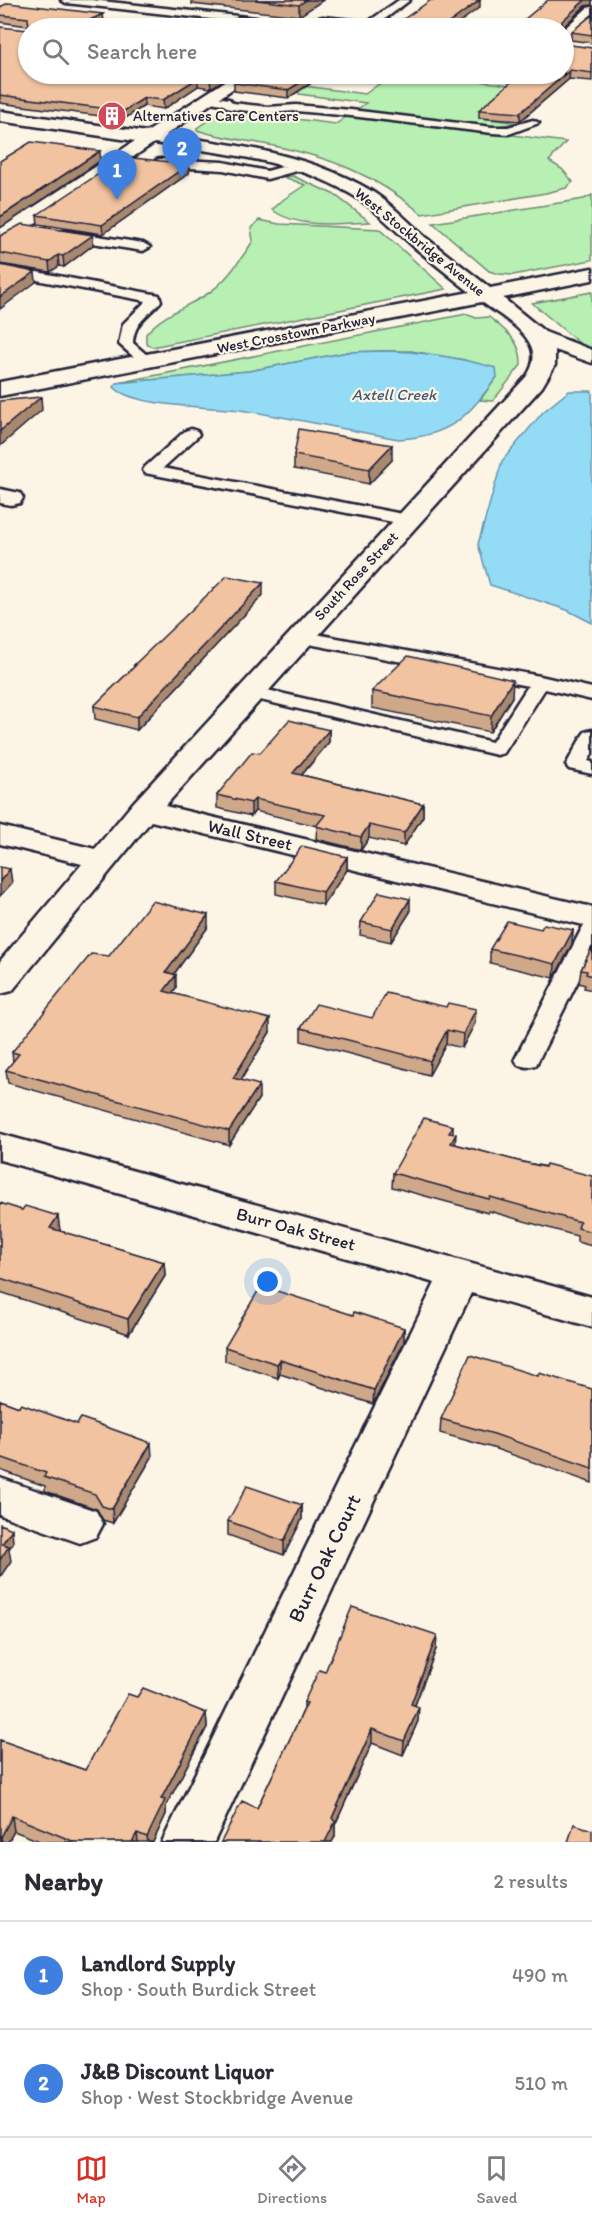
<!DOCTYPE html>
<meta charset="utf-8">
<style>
:root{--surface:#fff;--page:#f7f7f7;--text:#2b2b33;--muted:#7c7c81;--line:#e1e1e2;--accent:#d93025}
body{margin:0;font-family:Itim,sans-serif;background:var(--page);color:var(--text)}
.you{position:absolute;left:268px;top:1282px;width:21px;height:21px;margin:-15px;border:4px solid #fff;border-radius:50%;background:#1a73e8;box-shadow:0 0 0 9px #1a73e833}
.badge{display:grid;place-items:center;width:39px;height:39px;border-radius:50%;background:var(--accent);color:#fff;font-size:20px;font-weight:700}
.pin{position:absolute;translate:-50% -50px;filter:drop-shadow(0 2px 3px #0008)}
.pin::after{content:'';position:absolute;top:32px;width:21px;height:18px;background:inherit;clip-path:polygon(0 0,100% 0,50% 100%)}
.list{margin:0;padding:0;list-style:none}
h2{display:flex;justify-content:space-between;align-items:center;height:78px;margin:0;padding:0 24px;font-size:26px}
h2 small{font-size:20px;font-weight:400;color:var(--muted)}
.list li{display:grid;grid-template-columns:39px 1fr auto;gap:18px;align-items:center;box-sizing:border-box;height:108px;padding:0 24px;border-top:2px solid var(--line)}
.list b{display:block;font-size:22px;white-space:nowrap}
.list p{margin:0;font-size:20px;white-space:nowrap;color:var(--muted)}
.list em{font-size:20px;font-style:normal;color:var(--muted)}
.icon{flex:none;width:33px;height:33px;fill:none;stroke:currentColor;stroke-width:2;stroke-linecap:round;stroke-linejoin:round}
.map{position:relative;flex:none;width:592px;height:1842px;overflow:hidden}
.search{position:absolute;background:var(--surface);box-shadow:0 2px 4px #0004;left:18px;right:18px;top:18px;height:66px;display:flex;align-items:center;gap:15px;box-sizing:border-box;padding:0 21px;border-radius:33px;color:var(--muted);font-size:22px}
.sheet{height:294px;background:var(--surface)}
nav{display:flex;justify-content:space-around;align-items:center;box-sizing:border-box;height:84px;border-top:2px solid var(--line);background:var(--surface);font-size:16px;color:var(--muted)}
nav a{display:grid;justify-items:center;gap:3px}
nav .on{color:var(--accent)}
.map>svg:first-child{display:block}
.green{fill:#b8efb2;stroke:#6d8876;stroke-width:1.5}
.water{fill:#94dcf6;stroke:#6692ab;stroke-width:1.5}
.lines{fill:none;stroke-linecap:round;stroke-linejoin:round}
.lane-casing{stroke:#22223b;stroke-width:5}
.street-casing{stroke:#22223b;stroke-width:5}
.lane{fill:#fcf5e5;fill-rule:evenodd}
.street{fill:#fcf5e5;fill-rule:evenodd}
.wall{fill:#cfa88a;stroke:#22223b;stroke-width:1.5}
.shaded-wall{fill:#a98870;stroke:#22223b;stroke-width:1.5}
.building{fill:#f1c3a0;stroke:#22223b;stroke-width:1.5}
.labels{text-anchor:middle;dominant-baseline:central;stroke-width:4.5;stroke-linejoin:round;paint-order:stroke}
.far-poi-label{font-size:15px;fill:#22223b;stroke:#fcf5e5;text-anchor:start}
.far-street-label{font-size:15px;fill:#22223b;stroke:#fcf5e5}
.far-water-label{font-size:16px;font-style:italic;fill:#445a73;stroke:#fcf5e5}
.street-label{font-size:18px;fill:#22223b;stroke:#fcf5e5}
.near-street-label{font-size:21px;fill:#22223b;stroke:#fcf5e5}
</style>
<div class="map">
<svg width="592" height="1842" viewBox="0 0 592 1842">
<rect width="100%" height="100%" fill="#fcf5e5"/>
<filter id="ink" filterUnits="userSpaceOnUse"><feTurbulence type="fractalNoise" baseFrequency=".0167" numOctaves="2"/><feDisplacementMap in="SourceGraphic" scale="12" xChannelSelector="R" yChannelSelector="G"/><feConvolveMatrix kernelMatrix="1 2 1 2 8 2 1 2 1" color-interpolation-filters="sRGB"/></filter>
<g filter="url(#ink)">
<!-- green -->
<path class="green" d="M393,74H427L555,91L480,118L518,123L490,127L356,110L366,103L299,94L296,85L365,94Z
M223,110L336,124L350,114L566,142L549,161L562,169L573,182L566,188L546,193L422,214C374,174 330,157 269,145C246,140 220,138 197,130V128Z
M293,176L335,195L370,222C339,224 299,229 272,210L284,199L305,185L284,177Z
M592,195V260L513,275L499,274L489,271L433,223L584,199Z
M259,220L279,224L379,229L446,289L152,347L146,343V334C162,315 184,308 204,296C225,284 240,260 253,241L251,228Z
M592,292V354L532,303Z
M466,314L476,318L489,317C506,331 522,341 521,365L493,401L480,400L497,377L465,360L411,351H384L348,352L249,371L117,383Z"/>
<!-- water -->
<path class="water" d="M384,351C422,351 460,358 496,368L497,377C467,417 451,436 399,439C346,430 293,418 240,410C212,407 131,407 114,387L117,383L249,371L348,352Z
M569,391H592V623L567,610L490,585L478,544L502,461L543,412Z"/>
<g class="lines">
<!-- lane casing -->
<g class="lane-casing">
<path id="lane" d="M61,0H92L265,19L270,22L265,25L66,3Z
M399,0H410L373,28H365V24Z
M209,96L229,99L233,103L268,107L296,105L351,110L492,127H508L533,120L539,123L509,134L492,133L351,116L296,111L268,113L230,109L222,104L205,101L203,99Z
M160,159L223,162L267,171L300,162L306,166L304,169L267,179L223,170L156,166V160Z
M65,231L143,243L150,247L143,251L60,238L59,235L60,232Z
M0,265L159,295L161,301C149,316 134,321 133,343L155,362L153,365H143L119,344L123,324L146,301L0,273Z
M191,429L197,431L199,434L197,437L163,468L408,515L414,516L416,520L414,524L408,525L145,473L143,470L145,467L185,431Z
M300,631L540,676L592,688V700L545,689L504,753L497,755L243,696L240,692L243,688L250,686L492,742L528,686L293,641L291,637L293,633Z
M592,730V754L588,761L592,762V774L569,769L566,765L582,736L585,732Z
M592,923V953L536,1065L527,1067L518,1065L515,1059L581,930L584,925Z"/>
</g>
<!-- street casing -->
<g class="street-casing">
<path id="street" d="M592,7V19L569,39L564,40V29L587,8Z
M323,17L392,24L399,28H353L318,24L316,21L318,18Z
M236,74H254L166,135C232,144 301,153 361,185C386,198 405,219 425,237C446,254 469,271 490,288L592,268V280L503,298L545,332L592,350V363L555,350V365L542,387L165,806L592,907V927L151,821L12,991L0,994V961L82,864L0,844V826L95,849L133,803L526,377C551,342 507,321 482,302L0,396V382L470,292C451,277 432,262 413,246C392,228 373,206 349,193C290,159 219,153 154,143L7,242L0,244V229L135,141L0,121V111L147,132Z
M0,489L20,493L23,498L20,503L11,505L0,503Z
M0,1134L592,1297V1327L471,1293L214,1842H162L435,1283L0,1160Z
M0,1478L96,1511L103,1524L96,1537L80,1543L0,1515Z"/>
</g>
<!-- lane -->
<use href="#lane" class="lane"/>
<!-- street -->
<use href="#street" class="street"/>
</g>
<!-- wall -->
<path class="wall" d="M192,0H323L299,16L192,4Z
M592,0V5L585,6L562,28H518V25Z
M0,7L104,21L89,28H29L28,26L0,22Z
M592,15V43L571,40V32Z
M0,27L28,74H233L211,88L198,86L164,109L144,106L124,119L0,103Z
M592,48V81L569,79L520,121L479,118V110Z
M246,74H393L381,83L322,76L288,98L234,91V83Z
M189,164V173L103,234L38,224L37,215Z
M0,236L93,245L64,267L59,266L50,272L0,264Z
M294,455L392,460L369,484L294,469Z
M263,595L137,730L95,719L94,706L134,667V665Z
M372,691L512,697L490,732L372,708Z
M329,730V742L302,775L423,804V816L404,846L369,838L361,850L316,839L317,826L255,811L251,816L217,808V795L260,753Z
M347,857V870L323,905L276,894V881Z
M410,912L391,942L360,935L361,922Z
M208,927L174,974L176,988L172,993L270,1032L241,1080L259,1098L229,1145L8,1083L6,1070L13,1062L12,1052L109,956Z
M541,929L573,930L572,944L554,978L490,963V949Z
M592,947V990L584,988L585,985L579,983L581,970Z
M372,1018L475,1023L462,1048L446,1044L429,1075L301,1041V1028Z
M453,1126V1133L455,1144L518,1161L592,1176V1246L577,1242V1236L489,1211L488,1213L392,1187L393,1173Z
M0,1203L60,1230L59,1231L164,1262L165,1276L129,1334L0,1292Z
M353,1315L404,1328V1342L373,1404L280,1374L278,1378L225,1361V1347Z
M538,1376L592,1389V1483L493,1448L440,1433L441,1419Z
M0,1400L152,1457L113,1523L103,1520L97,1509L45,1491V1486L0,1470Z
M302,1505V1519L284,1555L228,1535V1521Z
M436,1649L415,1705L418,1721L403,1755L372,1743L335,1825V1836L332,1842H221L257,1808L304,1709V1702L325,1672Z
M137,1697L206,1713L207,1727L166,1806V1814L153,1842H42L14,1831L8,1842H0V1740L85,1770Z"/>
<!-- shaded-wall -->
<path class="shaded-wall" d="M306,0H323L299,16V5Z
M480,0V7L452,28H442Z
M585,0H592V5L585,6L562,28V21Z
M103,14L104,21L89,28H72Z
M570,70L569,79L520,121V113Z
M220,74H233L211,88L210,80Z
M314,74H322V76L288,98V90Z
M381,74H393L381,83Z
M198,78V86L164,109L163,100Z
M144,98V106L124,119V111Z
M100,151V161L0,228V217Z
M189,164V173L103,234L102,225Z
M93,235V245L64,267L63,256Z
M58,255L59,266L50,272L49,262Z
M35,272L36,282L0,309V297Z
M41,397L42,410L0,446V431Z
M392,445V460L369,484V469Z
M263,583V595L137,730V717Z
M513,680L512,697L490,732L491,716Z
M329,730V742L293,785V773Z
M255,799V811L251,816V803Z
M423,804V816L404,846V833Z
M369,825V838L361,850V837Z
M347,857V870L323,905V892Z
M10,869L12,883L0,896V881Z
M410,899V912L391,942L392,929Z
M208,915V927L166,985V972Z
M573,930L572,944L554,978L555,964Z
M176,975V988L164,1004V991Z
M476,1009L475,1023L462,1048L463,1034Z
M270,1019V1032L234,1091L233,1078Z
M447,1030L446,1044L429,1075L430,1061Z
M259,1085V1098L229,1145V1131Z
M456,1134L455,1148L451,1143Z
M58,1216L60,1230L51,1242L50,1228Z
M164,1262L165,1276L129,1334L128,1319Z
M404,1328V1342L373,1404L374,1390Z
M280,1360V1374L278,1378L277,1364Z
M151,1443L152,1457L113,1523L112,1509Z
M302,1505V1519L284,1555V1541Z
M12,1529L13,1543L9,1549L11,1561L0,1577V1560L2,1544Z
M437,1635L436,1649L410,1718L411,1704Z
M419,1707L418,1721L403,1755L404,1741Z
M206,1713L207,1727L166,1806V1814L153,1842H148L147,1837L161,1799Z
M372,1729V1743L335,1825V1836L332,1842H325L332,1818Z
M12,1816L14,1831L8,1842H2L1,1837Z
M137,1833L138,1842H132Z"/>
<!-- building -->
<path class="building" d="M256,0H306L299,5Z
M431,0H480L442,28H391Z
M548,0H585L562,21V28H548L518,25Z
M8,3L103,14L72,28H29L28,18L0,15V7Z
M592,15V35L571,32Z
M239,16L350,28H219Z
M0,27L28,30V74H220L210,80L198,78L163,100L144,98L124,111L0,95Z
M564,44L592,48V73L570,70L520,113L479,110L520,74H564Z
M246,74H314L288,90L234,83Z
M31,142L100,151L0,217V161Z
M124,157L189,164L102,225L37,215Z
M22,224L93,235L63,256L58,255L49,262L0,253V236Z
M0,265L35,272L0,297Z
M41,397L0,431V401Z
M299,429L392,445L369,469L294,455Z
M227,576L263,583L137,717L94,706L136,665H134Z
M408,656L513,680L491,716L372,691Z
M289,720L329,730L293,773L423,804L404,833L369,825L361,837L316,826L325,815L255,799L251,803L217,795L252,752L260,753Z
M302,846L347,857L323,892L276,881Z
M0,867L10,869L0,881Z
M379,892L410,899L392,929L361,922Z
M152,901L208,915L166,972L176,975L164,991L270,1019L233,1078L259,1085L229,1131L6,1070L19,1054L12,1052L91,954L109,956Z
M507,921L541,929L544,924L573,930L555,964L490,949Z
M592,947V976L586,974L587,971L581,970Z
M386,993L446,1007L448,1003L476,1009L463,1034L447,1030L430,1061L301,1028L316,1004L372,1018Z
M424,1118L453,1126L449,1133L456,1134L451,1143L518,1161L545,1167L546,1164L592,1176V1232L578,1228L580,1222L490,1197L489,1199L393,1173Z
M0,1203L22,1210L25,1206L58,1216L50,1228L164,1262L128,1319L0,1278Z
M261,1286L353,1315L354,1312L404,1328L374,1390L280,1360L277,1364L225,1347Z
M470,1355L538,1376L539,1373L592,1389V1468L494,1434L441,1419Z
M0,1400L19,1407L21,1404L77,1424L81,1418L151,1443L112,1509L102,1506L95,1494L44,1477L46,1473L0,1457Z
M247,1486L302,1505L284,1541L228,1521Z
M0,1524L12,1529L2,1544L9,1546L0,1560Z
M352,1607L437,1635L411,1704L419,1707L404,1741L372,1729L332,1818L335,1822L325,1842H221L242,1801L257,1808L307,1703L304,1702L319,1670L325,1672Z
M143,1688L206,1713L161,1799L165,1800L147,1837L137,1833L132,1842H75L12,1816L1,1837L0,1836V1740L85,1770L128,1694L137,1697Z
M574,1824L592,1830V1842H568Z"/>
</g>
<!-- icons -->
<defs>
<g id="building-disc" transform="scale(1.5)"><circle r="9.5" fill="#d1495b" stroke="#fcf5e5"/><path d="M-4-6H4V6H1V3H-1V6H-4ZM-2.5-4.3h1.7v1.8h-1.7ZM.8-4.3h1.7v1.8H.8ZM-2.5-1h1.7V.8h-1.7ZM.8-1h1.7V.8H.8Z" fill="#fff"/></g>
</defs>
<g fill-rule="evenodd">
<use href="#building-disc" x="112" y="116"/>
</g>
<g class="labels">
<!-- far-poi labels -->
<g class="far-poi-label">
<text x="133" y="116">Alternatives Care Centers</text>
</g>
<!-- far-street labels -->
<g class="far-street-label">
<text transform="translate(420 242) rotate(39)">West Stockbridge Avenue</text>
<text transform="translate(296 333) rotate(-11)">West Crosstown Parkway</text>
<text transform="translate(356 576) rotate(-47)">South Rose Street</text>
</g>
<!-- far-water labels -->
<g class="far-water-label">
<text x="394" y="394">Axtell Creek</text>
</g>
<!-- street labels -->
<g class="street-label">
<text transform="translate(250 835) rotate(13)">Wall Street</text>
<text transform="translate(296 1229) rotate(15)">Burr Oak Street</text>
</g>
<!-- near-street labels -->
<g class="near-street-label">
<text transform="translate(324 1558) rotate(-64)">Burr Oak Court</text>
</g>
</g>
</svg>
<div class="you"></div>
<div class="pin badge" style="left:117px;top:200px;background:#3f7fe0">1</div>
<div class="pin badge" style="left:182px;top:178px;background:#3f7fe0">2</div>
<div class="search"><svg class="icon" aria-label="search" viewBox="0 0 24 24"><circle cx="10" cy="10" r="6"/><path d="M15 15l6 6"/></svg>Search here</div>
</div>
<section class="sheet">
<h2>Nearby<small>2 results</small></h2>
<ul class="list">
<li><span class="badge" style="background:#3f7fe0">1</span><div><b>Landlord Supply</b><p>Shop · South Burdick Street</p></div><em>490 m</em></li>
<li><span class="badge" style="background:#3f7fe0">2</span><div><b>J&amp;B Discount Liquor</b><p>Shop · West Stockbridge Avenue</p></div><em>510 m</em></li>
</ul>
</section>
<nav>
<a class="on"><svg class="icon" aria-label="map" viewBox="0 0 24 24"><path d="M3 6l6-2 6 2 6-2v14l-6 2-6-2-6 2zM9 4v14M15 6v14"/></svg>Map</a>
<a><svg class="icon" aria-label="directions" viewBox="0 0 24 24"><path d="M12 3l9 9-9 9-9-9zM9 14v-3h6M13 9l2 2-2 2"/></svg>Directions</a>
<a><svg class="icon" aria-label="saved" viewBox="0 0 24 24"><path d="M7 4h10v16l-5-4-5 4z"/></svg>Saved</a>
</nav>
